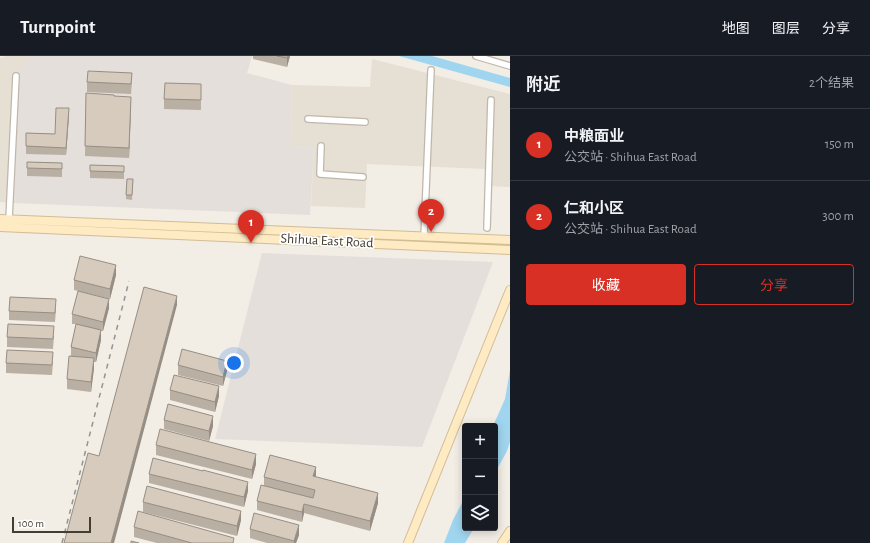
<!DOCTYPE html>
<html lang="zh">
<meta charset="utf-8">
<style>
:root{--surface:#171b24;--page:#20242c;--text:#f1f3f6;--muted:#9ea1a6;--line:#363941;--accent:#d93025}
body{margin:0;font-family:"Alegreya Sans","Noto Sans SC",sans-serif;background:var(--page);color:var(--text)}
.controls{position:absolute;right:12px;bottom:12px;display:grid;overflow:hidden;border-radius:4px;box-shadow:0 2px 10px #0003}
.controls button{width:36px;height:36px;display:grid;place-items:center;padding:0;border:0;border-bottom:1px solid var(--line);background:var(--surface);color:var(--text);font:20px sans-serif}
.scale{position:absolute;left:12px;bottom:10px;width:79px;box-sizing:border-box;padding-left:4px;border:2px solid #443d34;border-top:0;font-size:11px;line-height:14px;white-space:nowrap;color:#443d34;-webkit-text-stroke:3px #fff;paint-order:stroke}
.you{position:absolute;left:234px;top:307px;width:14px;height:14px;margin:-10px;border:3px solid #fff;border-radius:50%;background:#1a73e8;box-shadow:0 0 0 6px #1a73e833}
.badge{display:grid;place-items:center;width:26px;height:26px;border-radius:50%;background:var(--accent);color:#fff;font-size:13px;font-weight:700}
.pin{position:absolute;translate:-50% -33px;filter:drop-shadow(0 1px 2px #0008)}
.pin::after{content:'';position:absolute;top:21px;width:14px;height:12px;background:inherit;clip-path:polygon(0 0,100% 0,50% 100%)}
.list{margin:0;padding:0;list-style:none}
h2{display:flex;justify-content:space-between;align-items:center;height:52px;margin:0;padding:0 16px;font-size:17px}
h2 small{font-size:13px;font-weight:400;color:var(--muted)}
.list li{display:grid;grid-template-columns:26px 1fr auto;gap:12px;align-items:center;box-sizing:border-box;height:72px;padding:0 16px;border-top:1px solid var(--line)}
.list b{display:block;font-size:15px;white-space:nowrap}
.list p{margin:0;font-size:13px;white-space:nowrap;color:var(--muted)}
.list em{font-size:13px;font-style:normal;color:var(--muted)}
.actions{display:flex;gap:8px;padding:12px 16px}
.actions a{flex:1;padding:9px 0;border:1px solid var(--accent);border-radius:4px;text-align:center;font-size:14px;color:var(--accent)}
.actions .main{background:var(--accent);color:#fff}
.icon{flex:none;width:22px;height:22px;fill:none;stroke:currentColor;stroke-width:2;stroke-linecap:round;stroke-linejoin:round}
.map{position:relative;flex:none;width:510px;height:487px;overflow:hidden}
header{display:flex;align-items:center;gap:24px;box-sizing:border-box;height:56px;padding:0 20px;background:var(--surface);border-bottom:1px solid var(--line)}
header strong{font-size:19px}
nav{display:flex;gap:22px;margin-inline-start:auto;font-size:14px}
main{display:flex}
aside{flex:1;background:var(--surface)}
.map>svg:first-child{display:block}
.residential{fill:#e6dfd3}
.industrial{fill:#e4dfda}
.water{fill:#a0d5ef}
.lines{fill:none;stroke-linecap:round;stroke-linejoin:round}
.street-casing{stroke:#c0b7aa;stroke-width:8}
.secondary-casing{stroke:#d2bd94;stroke-width:10}
.street{stroke:#fff;stroke-width:5.5}
.secondary{stroke:#feebc3;stroke-width:8}
.rail{stroke:#949494;stroke-width:1.5;stroke-dasharray:5 5;stroke-linecap:butt}
.wall{fill:#b9afa3}
.shaded-wall{fill:#968e84}
.building{fill:#d7cbbd;stroke:#968e84}
.labels{text-anchor:middle;dominant-baseline:central;stroke-width:3.5;stroke-linejoin:round;paint-order:stroke}
.street-label{font-size:14px;fill:#443d34;stroke:#fff}
</style>
<header>
<strong>Turnpoint</strong>
<nav><a>地图</a><a>图层</a><a>分享</a></nav>
</header>
<main>
<div class="map">
<svg width="510" height="487" viewBox="0 0 510 487">
<rect width="100%" height="100%" fill="#f2ede5"/>
<!-- residential -->
<path class="residential" d="M6,0H28V9H19L14,147L0,146V2Z
M372,3L510,38V131L486,130V113L367,108L365,152L311,150L314,92L291,91L292,29L370,31Z"/>
<!-- industrial -->
<path class="industrial" d="M28,0H252L247,17L292,29L291,91L314,92L310,159L14,147L19,9L28,8Z
M262,197L493,206L422,391L215,383Z"/>
<!-- water -->
<path class="water" d="M399,0H432L510,22V31Z
M510,314V386L507,395L495,417V370H493L505,343Z
M465,441V472H474L465,487H444L453,464Z"/>
<g class="lines">
<!-- street casing -->
<g class="street-casing">
<path id="street" d="M476,0L510,10
M308,63L365,66
M321,90L320,118L363,121
M9,163L16,20
M487,172L491,44
M424,181L431,14"/>
</g>
<!-- secondary casing -->
<g class="secondary-casing">
<path id="secondary" d="M0,163L510,184
M0,171L510,194
M408,487L510,234
M502,487L510,475"/>
</g>
<!-- street -->
<use href="#street" class="street"/>
<!-- secondary -->
<use href="#secondary" class="secondary"/>
<!-- rail -->
<path class="rail" d="M62,487L129,225"/>
</g>
<!-- wall -->
<path class="wall" d="M253,0H290L287,11L253,3Z
M87,26H132L131,38L87,36Z
M86,37L114,41L131,51L129,102L85,100Z
M201,38V54L164,53V43Z
M69,59L66,99L26,98V77L55,78Z
M27,106L62,107V121L27,120Z
M90,109L124,110V123L90,122Z
M127,123H133L132,144L126,143Z
M116,219L110,243L74,234V224Z
M109,252L103,275H101V284L96,306H94V312L91,336L67,333V323L71,300V291L76,268H72V258Z
M56,253L55,266L9,264V255Z
M54,280L53,293L7,291V281Z
M53,306L52,319L6,317V307Z
M178,309L227,315L223,330L178,319Z
M170,334L219,340L215,356L170,344Z
M164,364L213,370L209,385L164,373Z
M156,389L256,408L252,423L156,399Z
M149,418L248,435L244,451L149,427Z
M264,421H316L378,447L370,475L304,457L302,466L257,454V445L264,430Z
M143,446L241,464L237,480L143,456Z
M134,471L234,487H157L134,481Z
M250,473L299,479L296,487H267L250,482Z"/>
<!-- shaded-wall -->
<path class="shaded-wall" d="M288,0H290L287,11V2Z
M131,41V51L129,102V92Z
M69,52V59L66,99V92Z
M116,209V219L110,243V233Z
M177,240V249L114,487H111Z
M109,243V252L103,275V266Z
M101,274V284L96,306V297Z
M94,302V312L91,336V326Z
M227,305V315L223,330V321Z
M219,330V340L215,356V346Z
M213,360V370L209,385V375Z
M256,398V408L252,423V414Z
M316,411V420L313,430V420Z
M248,426V435L244,451V441Z
M378,437V447L370,475V465Z
M304,448V457L302,466V456Z
M241,455V464L237,480V470Z
M299,469V479L296,487H294V485Z"/>
<!-- building -->
<path class="building" d="M277,0H288L287,2Z
M88,15L132,17L131,28L87,26Z
M165,27L201,28V44L164,43Z
M86,37L114,39V40L131,41L129,92L85,90Z
M56,52H69L66,92L26,90V77L55,78Z
M27,106L62,107V113L27,112Z
M90,109L124,110V116L90,115Z
M127,123H133L132,139H126Z
M80,200L116,209L110,233L74,224Z
M144,231L177,240L111,487H64L88,397L99,400Z
M78,235L109,243L103,266L72,258Z
M10,241L56,243L55,257L9,255Z
M8,268L54,270L53,283L7,281Z
M76,268L101,274L96,297L71,291Z
M182,293L227,305L223,321L178,309Z
M7,294L53,296L52,309L6,307Z
M69,300L94,302L91,326L67,323Z
M174,319L219,330L215,346L170,334Z
M168,348L213,360L209,375L164,364Z
M160,373L256,398L252,414L156,389Z
M270,399L316,411L313,420L378,437L370,465L304,448L302,456L257,445L261,429L313,442L315,434L264,421Z
M153,402L203,415V414L248,426L244,441L149,418Z
M147,430L241,455L237,470L143,446Z
M138,455L234,482L233,487H192L134,471Z
M254,457L299,469L294,485L250,473Z
M131,485L139,487H131Z"/>
<g class="labels">
<!-- street labels -->
<g class="street-label">
<text transform="translate(327 185) rotate(3)">Shihua East Road</text>
</g>
</g>
</svg>
<div class="controls">
<button>+</button>
<button>−</button>
<button><svg class="icon" aria-label="layers" viewBox="0 0 24 24"><path d="M12 4l9 5-9 5-9-5zM3 14l9 5 9-5"/></svg></button>
</div>
<div class="scale">100 m</div>
<div class="you"></div>
<div class="pin badge" style="left:251px;top:187px">1</div>
<div class="pin badge" style="left:431px;top:176px">2</div>
</div>
<aside>
<h2>附近<small>2个结果</small></h2>
<ul class="list">
<li><span class="badge">1</span><div><b>中粮面业</b><p>公交站 · Shihua East Road</p></div><em>150 m</em></li>
<li><span class="badge">2</span><div><b>仁和小区</b><p>公交站 · Shihua East Road</p></div><em>300 m</em></li>
</ul>
<div class="actions"><a class="main">收藏</a><a>分享</a></div>
</aside>
</main>
